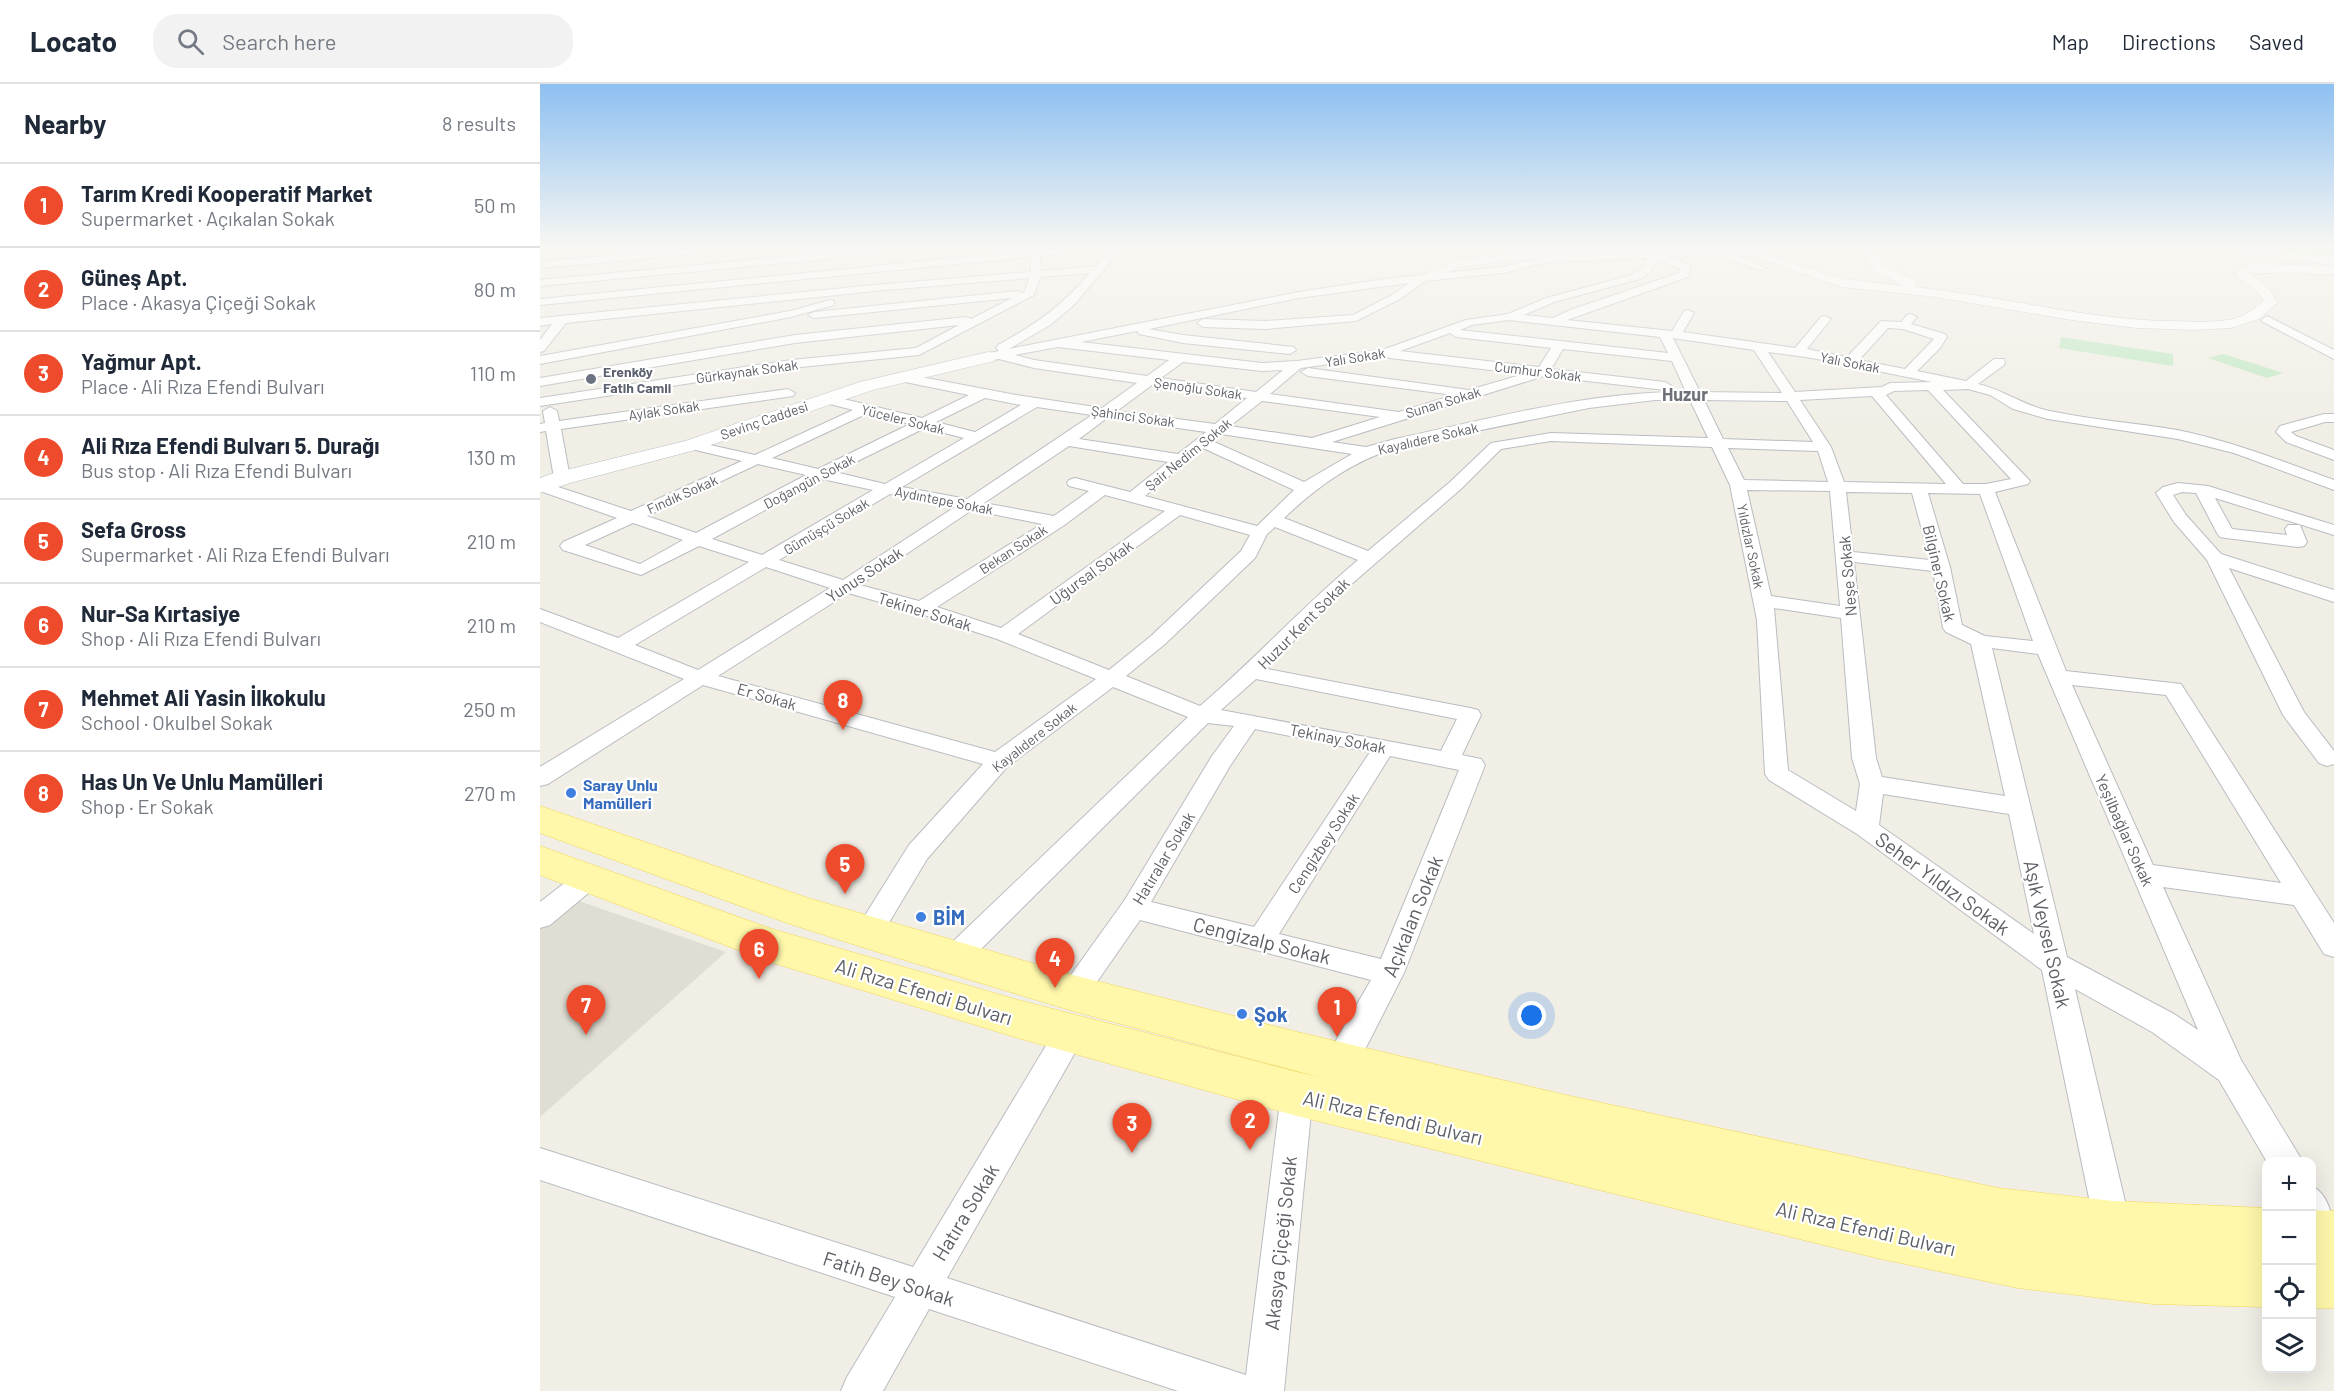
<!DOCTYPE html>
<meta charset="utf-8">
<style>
:root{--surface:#fff;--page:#f2f2f3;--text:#1f2937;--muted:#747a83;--line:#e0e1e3;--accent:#ee4b2c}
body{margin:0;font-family:Barlow,sans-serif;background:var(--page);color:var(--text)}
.controls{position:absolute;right:18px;bottom:18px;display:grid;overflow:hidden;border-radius:12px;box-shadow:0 6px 24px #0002}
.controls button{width:54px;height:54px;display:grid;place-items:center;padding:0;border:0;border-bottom:2px solid var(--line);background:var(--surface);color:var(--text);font:30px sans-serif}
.you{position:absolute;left:992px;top:932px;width:21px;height:21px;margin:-15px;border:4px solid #fff;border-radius:50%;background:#1a73e8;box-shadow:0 0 0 9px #1a73e833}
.badge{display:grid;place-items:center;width:39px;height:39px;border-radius:50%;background:var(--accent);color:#fff;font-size:20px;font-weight:700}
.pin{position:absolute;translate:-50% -50px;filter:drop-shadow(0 2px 3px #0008)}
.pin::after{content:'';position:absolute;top:32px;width:21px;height:18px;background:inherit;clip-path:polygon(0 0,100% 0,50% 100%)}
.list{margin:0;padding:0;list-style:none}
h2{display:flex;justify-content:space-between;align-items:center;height:78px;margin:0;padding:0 24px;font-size:26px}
h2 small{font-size:20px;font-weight:400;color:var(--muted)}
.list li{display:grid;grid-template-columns:39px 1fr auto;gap:18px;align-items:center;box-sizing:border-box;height:84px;padding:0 24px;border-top:2px solid var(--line)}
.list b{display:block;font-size:22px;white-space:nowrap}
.list p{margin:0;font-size:20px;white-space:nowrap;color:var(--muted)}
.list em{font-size:20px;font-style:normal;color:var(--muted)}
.icon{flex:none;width:33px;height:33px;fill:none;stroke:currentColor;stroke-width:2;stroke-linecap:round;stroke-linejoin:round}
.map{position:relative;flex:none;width:1794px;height:1307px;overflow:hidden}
header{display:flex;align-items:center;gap:36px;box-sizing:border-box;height:84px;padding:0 30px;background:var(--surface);border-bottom:2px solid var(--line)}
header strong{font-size:28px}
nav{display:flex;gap:33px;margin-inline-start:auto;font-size:21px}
.search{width:420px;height:54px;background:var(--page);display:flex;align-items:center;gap:15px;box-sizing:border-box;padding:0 21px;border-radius:24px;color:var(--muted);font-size:22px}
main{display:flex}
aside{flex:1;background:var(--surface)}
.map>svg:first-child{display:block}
.education{fill:#e0ddd3}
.green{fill:#c1e8c4}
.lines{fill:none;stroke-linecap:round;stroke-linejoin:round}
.minor-casing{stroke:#babcc1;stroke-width:2}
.tertiary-casing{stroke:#babcc1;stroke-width:1}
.secondary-casing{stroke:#babdc3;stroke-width:1}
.primary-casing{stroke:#f5d658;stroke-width:1}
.minor{fill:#fff;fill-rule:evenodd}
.tertiary{fill:#fff;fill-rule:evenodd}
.secondary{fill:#fff;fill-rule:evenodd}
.primary{fill:#fff8ab;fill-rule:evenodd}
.worship-dot{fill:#6b7280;stroke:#fff;stroke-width:2}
.shop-dot{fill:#3f7fe0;stroke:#fff;stroke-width:2}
.labels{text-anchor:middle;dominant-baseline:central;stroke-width:4.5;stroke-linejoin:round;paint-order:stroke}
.far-street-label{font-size:14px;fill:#5d6066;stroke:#fff}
.far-worship-label{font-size:14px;font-weight:bold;fill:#5b616d;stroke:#fff;text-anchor:start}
.street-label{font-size:16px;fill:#5d6066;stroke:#fff}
.shop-label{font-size:16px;font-weight:bold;fill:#366cbe;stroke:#fff;text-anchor:start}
.far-district-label{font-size:18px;font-weight:bold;fill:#6e7278;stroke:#fff}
.near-street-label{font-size:20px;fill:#5d6066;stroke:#fff}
.near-shop-label{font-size:20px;font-weight:bold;fill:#366cbe;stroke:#fff;text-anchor:start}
</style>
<header>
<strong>Locato</strong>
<div class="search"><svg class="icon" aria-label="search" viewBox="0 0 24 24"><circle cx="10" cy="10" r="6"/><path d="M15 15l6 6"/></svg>Search here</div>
<nav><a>Map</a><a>Directions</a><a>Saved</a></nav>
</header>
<main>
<aside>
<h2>Nearby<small>8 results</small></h2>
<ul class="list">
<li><span class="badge">1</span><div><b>Tarım Kredi Kooperatif Market</b><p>Supermarket · Açıkalan Sokak</p></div><em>50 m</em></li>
<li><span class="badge">2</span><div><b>Güneş Apt.</b><p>Place · Akasya Çiçeği Sokak</p></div><em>80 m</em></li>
<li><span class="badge">3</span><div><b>Yağmur Apt.</b><p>Place · Ali Rıza Efendi Bulvarı</p></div><em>110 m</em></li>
<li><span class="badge">4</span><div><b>Ali Rıza Efendi Bulvarı 5. Durağı</b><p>Bus stop · Ali Rıza Efendi Bulvarı</p></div><em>130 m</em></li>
<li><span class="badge">5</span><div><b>Sefa Gross</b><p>Supermarket · Ali Rıza Efendi Bulvarı</p></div><em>210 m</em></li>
<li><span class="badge">6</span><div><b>Nur-Sa Kırtasiye</b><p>Shop · Ali Rıza Efendi Bulvarı</p></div><em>210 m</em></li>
<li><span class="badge">7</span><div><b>Mehmet Ali Yasin İlkokulu</b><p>School · Okulbel Sokak</p></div><em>250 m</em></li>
<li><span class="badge">8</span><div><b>Has Un Ve Unlu Mamülleri</b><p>Shop · Er Sokak</p></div><em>270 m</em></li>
</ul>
</aside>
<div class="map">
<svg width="1794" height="1307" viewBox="0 0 1794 1307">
<rect width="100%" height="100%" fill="#f0eee5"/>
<!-- education -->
<path class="education" d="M33,815L186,868L0,1033V840Z"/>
<!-- green -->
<path class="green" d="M1702,163H1794V174Z
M1521,253L1633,270V282L1519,264Z
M1684,270L1743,289L1727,294L1668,274Z"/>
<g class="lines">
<!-- minor casing -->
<g class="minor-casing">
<path id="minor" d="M163,163H205L200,166L0,184V178Z
M348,163H389L384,166L0,202V196Z
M528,163H567L562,166L497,172L500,175L501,187L556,182L572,163H583L534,221L510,241L469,265L759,208L844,195L962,183L1007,172L1182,165L1226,184L1217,186L1181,171L1131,173L1150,182L1151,184L1148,193L1027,236L1132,247L1144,227L1148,226L1154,229L1143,248L1255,264L1281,233L1285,232L1291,235L1267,265L1307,273L1341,237L1361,238L1367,231L1371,230L1377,233L1371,240L1405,250L1407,253L1400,264L1377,287L1426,297L1454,275H1464L1465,278L1464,281L1438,300C1464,306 1484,322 1510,327C1552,336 1595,339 1637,346C1691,357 1742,377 1794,396V406L1694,369L1638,355L1508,335L1473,325L1450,311L1428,305L1403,306L1490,397L1488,400L1455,408L1526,587L1641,600L1794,839V873L1784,870L1754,821L1623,803L1701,976L1763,1078H1727L1679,996L1612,948L1535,905L1591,1143L1585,1155L1573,1161L1561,1155L1555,1143L1502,886L1317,750L1229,696L1225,690L1217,536L1190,401L1172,363L1011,357L961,365L922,404L792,517L727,585L930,624L938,626L941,631L922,671L941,675L945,681L864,889L813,989L796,998L785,994L780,984L831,896L600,836L543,918L533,921L523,918L518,909L584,817L672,672L694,642L668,639L423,883L413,887L403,883L399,875L403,867L648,633L573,603L467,683L387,775L338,857L328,860L318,857L314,849L369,761L443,680L163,601L8,700L0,702V683L144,595L0,538V525L78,554L209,478L159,462L101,491L23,466L20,462L23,458L77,434L0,407V397L91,427L202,377L147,364L145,361L147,358L152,357L215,371L313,326L282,318L280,315L282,312L287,311L382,334L429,311L355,296L353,293L360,289L476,311L562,324L597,299L494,284L459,275L448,277L442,273L444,270L459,267L456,264L458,261C499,238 518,225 550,189L500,193L494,211L379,271L251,284L0,322V314L251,276L376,264L419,241L255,259L0,302V294L255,251L426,233L431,235L472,214L274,234L268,231L274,228L477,207L482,209L485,207L489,194L345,206L26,239L4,267L0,268V256L12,240L0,242V234L345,200L491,188V173L0,221V215ZM1108,174L1102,184L1092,191L1006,214L968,230L926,236L842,266L757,277L722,279L541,258L597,247L599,250L643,259L750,270L756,266L754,263L643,251L609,245L759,214L869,199L852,211L813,231L725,237L663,235L657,239L663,243L725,245L816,237L860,215L885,197L962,189L1007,178ZM1118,175L1140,185L1139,189L1030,226L1013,234L984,231L1014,218L1100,195L1110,188ZM969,236L1120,253L1128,269L920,246L932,241ZM1348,244L1363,245L1394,255L1365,285L1319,276ZM910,249L916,253L1011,264L999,283L860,267ZM1133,254L1214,266L1242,309L1160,308ZM518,263L629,276L607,292L494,276L475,271ZM1023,265L1132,277L1146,308C1049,307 950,335 855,355L826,363L792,358L1004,292L1125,306L1132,302L1125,298L1011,285ZM1228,268L1272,274L1392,298L1350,299L1342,303L1255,308ZM845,272L850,274L984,290L929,306L768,284L761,288L768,292L914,311L859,328L730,310L761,284ZM643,278L722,287L743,286L716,308L621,294ZM612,301L707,314L675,340L577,327ZM1388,306L1471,395L1446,400H1423L1346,311L1354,307ZM1332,312L1406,400L1304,398L1291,363L1260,316ZM445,314L481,321L435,348L396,338ZM1115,316H1150L1168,354L1011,349L951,359L910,398L828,467L744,434C778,402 813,377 858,363L1049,324ZM1164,316L1247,317L1273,358L1183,355ZM722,317L840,333L772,354L690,342ZM497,323L552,331L427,415L362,403ZM328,329L370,340L278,385L232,374ZM567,334L666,348L638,370L539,355ZM385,344L424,354L345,400L295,388ZM681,350L812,370L764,398L672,357ZM529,362L628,378L590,408L535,394L529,396L527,399L529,402L549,407L514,432L444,419ZM663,364L754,406L717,442L605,412ZM1188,364L1278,367L1288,398L1204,396ZM218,380L266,391L156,449L107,432ZM282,395L333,406L222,471L172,455ZM1207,406L1290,407L1300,522L1231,512ZM1306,408L1372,409L1390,476L1313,468ZM1388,409L1440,410L1493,557L1445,552L1422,541L1410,483ZM350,410L415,423L303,496L239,476ZM565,411L625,427L461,544L397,523L523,442ZM432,426L502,440L379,517L320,501ZM640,431L710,451L701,467L611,552L569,586L478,550ZM93,439L143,456L100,480L45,461ZM735,443L818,476C763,522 715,575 660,622L586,592L625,560L715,474L727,450ZM1314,478L1393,487L1403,544L1406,548L1431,560L1465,712L1342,693L1336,674ZM226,483L290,504L158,586L95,561ZM308,509L375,528L457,555L556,595L455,668L178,592ZM1234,524L1301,534L1312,674L1320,700L1316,727L1248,686ZM1452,564L1498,570L1658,946L1634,930L1527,873ZM716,595L917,635L901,667L681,626ZM1532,601L1626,611L1741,799L1613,781ZM715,645L830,668L714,843L611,818L690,682ZM850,672L919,686L841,875L739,850ZM1343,710L1469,730L1494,850L1339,741Z
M290,216L294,217V221L251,233L0,280V272L250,227Z
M1727,232L1794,266V275L1723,238L1721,236Z
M248,305L255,309L253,312L21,345L30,394L22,399L14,394L6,347L0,348V340L5,339L3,327L10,323L17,327L19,337Z
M1784,330H1794V338H1785L1751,348L1756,352L1794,366V376L1746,358L1736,348L1740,342Z
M1638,399L1668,402L1794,441V451L1675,414L1692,445L1747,451L1745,445L1748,441H1760L1767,458L1764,462L1758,463L1686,454L1680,453L1677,449L1656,409L1642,408L1633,411L1646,431L1681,470L1794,506V518L1689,484L1764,628L1794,667V680L1787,682L1779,679L1743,631L1667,476L1634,438L1616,409L1623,403Z
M49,784L58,787L62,794L58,801L10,841L0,844V818L40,787Z
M530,936L541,940L545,949L541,958L407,1194L706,1291L741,1010L746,1000L764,991L775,996L780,1006L772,1018L744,1307H638L389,1225L343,1307H301L307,1293L355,1213L0,1096V1064L373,1183L519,940Z
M1772,1102C1794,1114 1794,1145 1794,1173L1781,1168L1772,1151Z"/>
</g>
<!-- tertiary casing -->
<g class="tertiary-casing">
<path id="tertiary" d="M1024,163H1062L1056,167L920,183L884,198L878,194L918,176Z
M1187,163H1206L1303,195L1364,202L1333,186L1320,163H1332L1342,181L1376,197L1377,200L1375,203C1459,212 1540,234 1624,237C1645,237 1667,239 1688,236C1702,234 1713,226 1724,217L1717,208L1696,191L1699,184L1713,180L1794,182V190L1709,189L1727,203L1738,218L1719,235L1691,244L1653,246L1597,244L1531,236L1396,213L1301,203Z"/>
</g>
<!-- secondary casing -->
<g class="secondary-casing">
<path id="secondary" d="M1668,163H1714L1794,173V181L1675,167Z
M448,268L454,269L457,273L454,277L333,306L159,365L30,399L0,409V394L14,389L145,357L320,298Z"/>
</g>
<!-- primary casing -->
<g class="primary-casing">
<path id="primary" d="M0,722L268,814L533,891L753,947L1030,1012L1458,1104L1573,1117L1726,1124V1223L1613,1220L1478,1204L1337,1174L757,1032L478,954L227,877L0,791V762L232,845L478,916L757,988L779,993L533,927L328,865L247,839L0,749Z
M1772,1126L1794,1127V1224H1772Z"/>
</g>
<!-- minor -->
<use href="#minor" class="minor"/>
<!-- tertiary -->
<use href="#tertiary" class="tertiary"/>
<!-- secondary -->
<use href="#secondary" class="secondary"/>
<!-- primary -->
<use href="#primary" class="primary"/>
</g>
<!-- sky -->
<linearGradient id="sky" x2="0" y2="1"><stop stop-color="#8dc0f1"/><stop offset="0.47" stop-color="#f8f7f3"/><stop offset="1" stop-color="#f8f7f3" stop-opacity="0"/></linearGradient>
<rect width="1794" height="346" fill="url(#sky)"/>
<!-- markers -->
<circle class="worship-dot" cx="51" cy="295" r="6"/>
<g class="shop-dot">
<circle cx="31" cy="709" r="6"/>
<circle cx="381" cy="833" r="6"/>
<circle cx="702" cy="930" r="6"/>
</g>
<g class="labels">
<!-- far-street labels -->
<g class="far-street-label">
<text transform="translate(815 273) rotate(-9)">Yalı Sokak</text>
<text transform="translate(1310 278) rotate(11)">Yalı Sokak</text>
<text transform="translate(207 287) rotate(-8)">Gürkaynak Sokak</text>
<text transform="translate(998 287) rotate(7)">Cumhur Sokak</text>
<text transform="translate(658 304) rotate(8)">Şenoğlu Sokak</text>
<text transform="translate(903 318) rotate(-17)">Sunan Sokak</text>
<text transform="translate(124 326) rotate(-8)">Aylak Sokak</text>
<text transform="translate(593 332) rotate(8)">Şahinci Sokak</text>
<text transform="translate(363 335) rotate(14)">Yüceler Sokak</text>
<text transform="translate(224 336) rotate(-19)">Sevinç Caddesi</text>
<text transform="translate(888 354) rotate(-13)">Kayalıdere Sokak</text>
<text transform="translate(648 370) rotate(-39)">Şair Nedim Sokak</text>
<text transform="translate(269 397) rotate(-28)">Doğangün Sokak</text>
<text transform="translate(142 410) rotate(-24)">Fındık Sokak</text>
<text transform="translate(404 416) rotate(11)">Aydıntepe Sokak</text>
<text transform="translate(286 442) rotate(-31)">Gümüşçü Sokak</text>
<text transform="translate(1211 462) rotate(78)">Yıldızlar Sokak</text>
<text transform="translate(473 465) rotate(-33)">Bekan Sokak</text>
<text transform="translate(494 653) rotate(-38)">Kayalıdere Sokak</text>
</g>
<!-- far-worship labels -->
<g class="far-worship-label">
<text x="63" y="287">Erenköy<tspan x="63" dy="16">Fatih Camii</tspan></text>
</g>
<!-- street labels -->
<g class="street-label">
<text transform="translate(551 488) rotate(-36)">Uğursal Sokak</text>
<text transform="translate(1400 489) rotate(77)">Bilginer Sokak</text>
<text transform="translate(324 490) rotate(-33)">Yunus Sokak</text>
<text transform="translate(1307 492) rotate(-95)">Neşe Sokak</text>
<text transform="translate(385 527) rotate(17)">Tekiner Sokak</text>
<text transform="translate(763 539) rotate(-45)">Huzur Kent Sokak</text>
<text transform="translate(227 612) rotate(16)">Er Sokak</text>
<text transform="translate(798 654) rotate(11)">Tekinay Sokak</text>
<text transform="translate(1585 746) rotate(66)">Yeşilbağlar Sokak</text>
<text transform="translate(783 759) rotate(-57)">Cengizbey Sokak</text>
<text transform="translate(623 774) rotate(-59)">Hatıralar Sokak</text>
</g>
<!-- shop labels -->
<g class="shop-label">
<text x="43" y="700">Saray Unlu<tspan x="43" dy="18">Mamülleri</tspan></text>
</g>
<!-- far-district labels -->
<g class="far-district-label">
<text x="1145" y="310">Huzur</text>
</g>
<!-- near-street labels -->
<g class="near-street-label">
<text transform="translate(1403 799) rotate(36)">Seher Yıldızı Sokak</text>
<text transform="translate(872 832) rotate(-68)">Açıkalan Sokak</text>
<text transform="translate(1508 850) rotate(77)">Aşık Veysel Sokak</text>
<text transform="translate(722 856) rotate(14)">Cengizalp Sokak</text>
<text transform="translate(384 907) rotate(17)">Ali Rıza Efendi Bulvarı</text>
<text transform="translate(853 1033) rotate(13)">Ali Rıza Efendi Bulvarı</text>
<text transform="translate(425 1128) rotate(-59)">Hatıra Sokak</text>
<text transform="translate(1326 1144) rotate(13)">Ali Rıza Efendi Bulvarı</text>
<text transform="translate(740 1159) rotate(-84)">Akasya Çiçeği Sokak</text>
<text transform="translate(349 1194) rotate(18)">Fatih Bey Sokak</text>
</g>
<!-- near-shop labels -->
<g class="near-shop-label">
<text x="393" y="833">BİM</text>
<text x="714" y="930">Şok</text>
</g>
</g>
</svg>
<div class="controls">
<button>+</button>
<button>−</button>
<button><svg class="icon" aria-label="locate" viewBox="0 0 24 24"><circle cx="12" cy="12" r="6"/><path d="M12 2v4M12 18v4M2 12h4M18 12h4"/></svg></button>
<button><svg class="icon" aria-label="layers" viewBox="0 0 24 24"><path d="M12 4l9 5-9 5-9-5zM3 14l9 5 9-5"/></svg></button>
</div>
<div class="you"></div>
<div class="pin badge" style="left:797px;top:953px">1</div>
<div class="pin badge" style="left:710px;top:1066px">2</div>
<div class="pin badge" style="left:592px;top:1069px">3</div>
<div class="pin badge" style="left:515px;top:904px">4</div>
<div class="pin badge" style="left:305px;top:810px">5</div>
<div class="pin badge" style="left:219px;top:895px">6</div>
<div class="pin badge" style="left:46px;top:951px">7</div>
<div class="pin badge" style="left:303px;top:646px">8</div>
</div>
</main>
